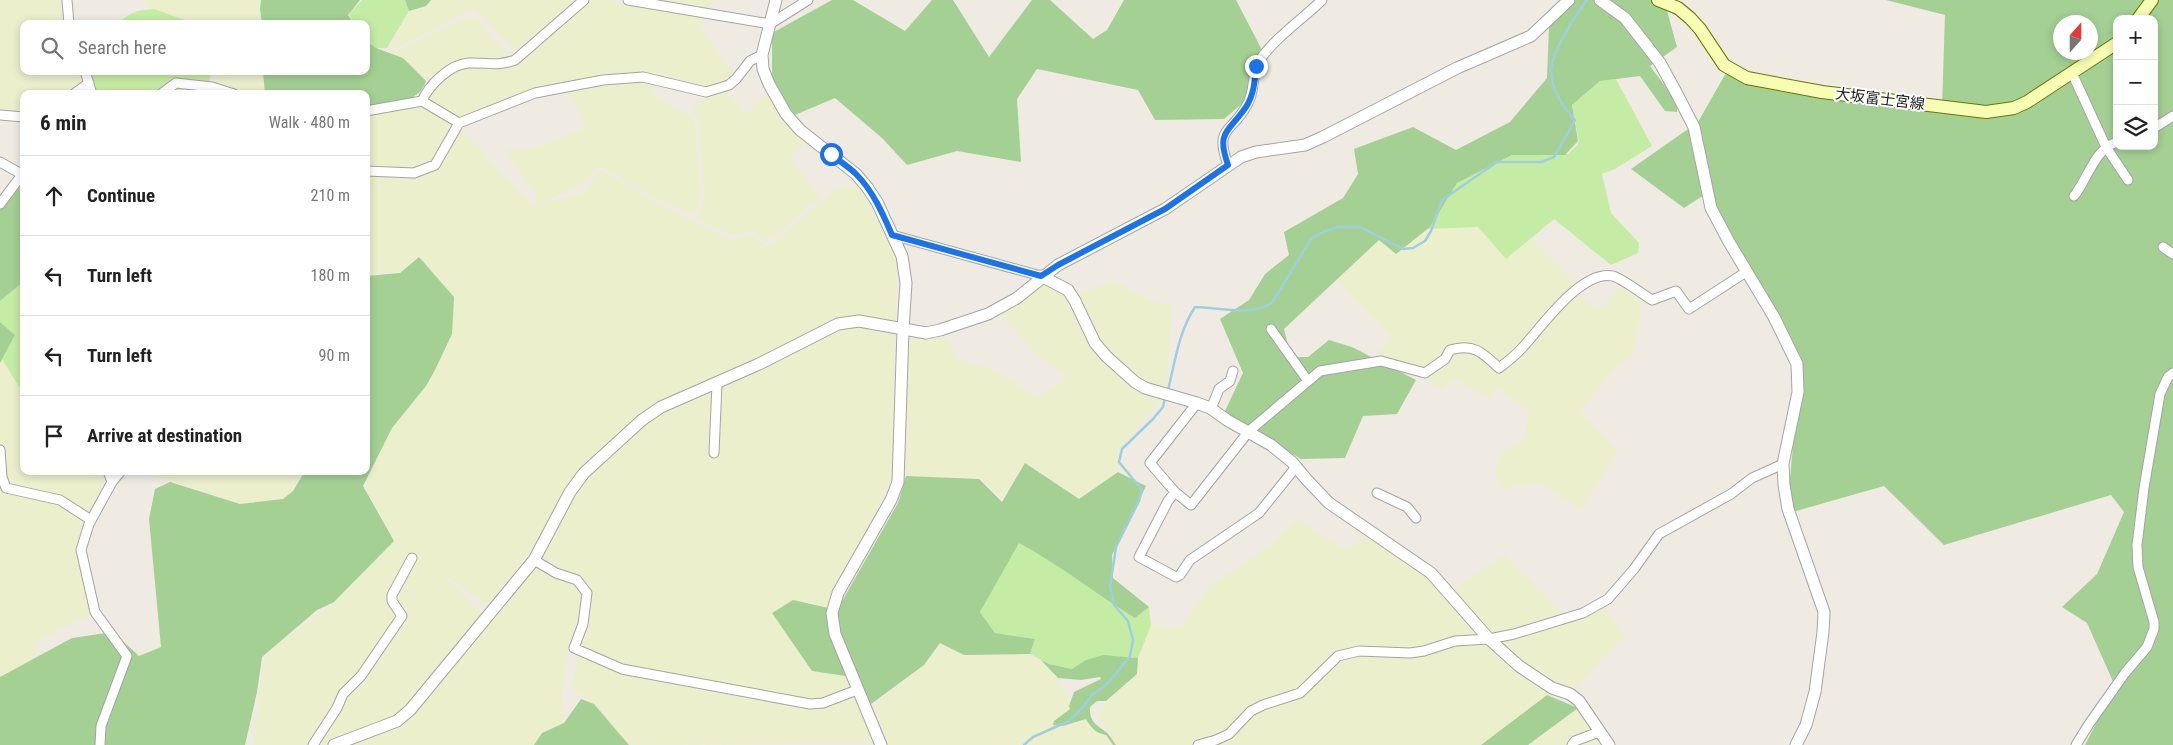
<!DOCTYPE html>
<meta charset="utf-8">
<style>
:root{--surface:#fff;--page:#f2f2f2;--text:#222;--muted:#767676;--line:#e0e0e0}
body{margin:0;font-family:"Roboto Condensed","Noto Sans JP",sans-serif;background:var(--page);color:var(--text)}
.controls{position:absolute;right:15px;top:15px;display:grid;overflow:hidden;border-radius:10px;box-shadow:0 2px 8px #0003}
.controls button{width:45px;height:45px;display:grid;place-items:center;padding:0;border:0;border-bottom:1px solid var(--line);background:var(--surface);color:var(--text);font:25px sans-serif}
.compass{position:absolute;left:2053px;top:15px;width:45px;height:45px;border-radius:50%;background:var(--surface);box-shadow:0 2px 8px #0003;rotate:21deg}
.stop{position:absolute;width:15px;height:15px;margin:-11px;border:4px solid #1a73e8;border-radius:50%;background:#fff}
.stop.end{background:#1a73e8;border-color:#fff;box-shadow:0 1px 5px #0008}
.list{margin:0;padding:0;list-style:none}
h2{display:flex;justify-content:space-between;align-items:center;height:65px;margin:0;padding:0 20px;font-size:21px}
h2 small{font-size:16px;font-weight:400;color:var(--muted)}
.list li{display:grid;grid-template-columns:32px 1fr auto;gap:15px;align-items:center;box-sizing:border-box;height:80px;padding:0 20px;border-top:1px solid var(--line)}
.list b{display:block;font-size:19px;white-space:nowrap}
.list em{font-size:16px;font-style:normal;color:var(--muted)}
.icon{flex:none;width:28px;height:28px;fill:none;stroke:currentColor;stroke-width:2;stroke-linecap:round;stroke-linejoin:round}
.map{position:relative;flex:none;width:2173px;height:745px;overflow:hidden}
.search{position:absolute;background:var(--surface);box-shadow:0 2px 8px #0003;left:20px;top:20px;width:350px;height:55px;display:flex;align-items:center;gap:12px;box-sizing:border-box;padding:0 18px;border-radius:10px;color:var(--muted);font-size:19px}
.panel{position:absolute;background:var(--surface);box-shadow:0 2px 8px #0003;left:20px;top:90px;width:350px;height:385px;border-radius:10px}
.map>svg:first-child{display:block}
.farmland{fill:#ebefcc;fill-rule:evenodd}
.grass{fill:#c5eca4}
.forest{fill:#a4d094;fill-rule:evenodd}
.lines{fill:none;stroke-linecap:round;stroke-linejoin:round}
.stream{stroke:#9fcfdf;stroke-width:2.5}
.minor-casing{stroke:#a4a4a4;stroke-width:11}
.tertiary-casing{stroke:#a4a4a4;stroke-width:13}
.secondary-casing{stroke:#677800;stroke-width:14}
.minor{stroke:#fff;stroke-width:9}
.tertiary{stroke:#fff;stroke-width:11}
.secondary{stroke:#f7fdb2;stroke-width:12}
.route{stroke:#1a73e8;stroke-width:6}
.labels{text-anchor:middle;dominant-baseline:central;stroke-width:4;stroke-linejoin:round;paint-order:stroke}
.street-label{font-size:15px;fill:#1d1d1d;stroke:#fff}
</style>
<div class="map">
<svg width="2173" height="745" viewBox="0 0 2173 745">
<rect width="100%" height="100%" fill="#efebe2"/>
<!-- farmland -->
<path class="farmland" d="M0,0H60L62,24H24V71H80L83,81L66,94H24V114L0,110Z
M145,0H262L258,24H196L180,17L147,8Z
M431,0H576L515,51L474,8L389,52L409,11L426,6Z
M591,0H612L613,3L705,18L701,28L735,76L728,82L710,88L698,87L662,77L651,93L694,118L701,199L694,214L658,200L600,166L583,184L540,203L582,194L601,170L661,205L730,240L752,235L768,248L836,188L858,186L897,259L894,419L890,479L837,610L852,677L873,743L630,745L594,704L572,689L591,589L532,550L487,605L436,569L490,620L536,568L579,586L583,599L568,651L562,695L564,723L539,733L535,745H253L266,654L262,657L257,692L245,745H0V322L15,335L24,389V471H101L104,484L92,515L83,551L95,612L40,640L34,658L72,638L113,632L131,649L146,653L161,647L149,519L155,489L170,482L241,504L173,481L125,471H302L287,496L293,491L305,471H366V276L400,273L402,271L366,274V116L422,104L457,126L533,205L537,204L534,192L504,150L537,148L583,129V118L570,97L557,85L534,89L497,106L459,118L430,103L429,95L435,84L391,54L465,18L475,17L515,64ZM396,424L365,486L384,523L363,487ZM331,604L276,646L317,610Z
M663,0H713L710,7Z
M215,71H262L265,94H255L214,82Z
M176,88L212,91L221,94H167Z
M727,91L745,114L767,94L782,120L804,141L791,160L820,196L767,242L753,231L732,236L696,218L705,199L697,117L692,111L704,95Z
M1482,228L1506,259L1531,238L1577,285L1582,298L1600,310L1621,286L1642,303L1632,355L1610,373L1580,412L1618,451L1580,510L1541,483L1501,488L1495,473L1502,452L1524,440L1529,411L1497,387L1488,398L1453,378L1442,391L1421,373L1374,354L1392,338L1336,280L1379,240L1396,254L1428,229Z
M1114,281L1156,303L1172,304L1166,394L1120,449L1118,472L1079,499L1025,463L1002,498L979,479L906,476L907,340L913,338H948L956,359L997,371L1037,398L1067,379L1034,351L1001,315L1044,284L1076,295Z
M1296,519L1345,549L1366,537L1456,587L1505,555L1570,621L1605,608L1624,637L1575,688L1550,697L1482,745H1117L1097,714L1117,691L1137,674L1138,658L1151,625L1180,628L1207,589L1276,541Z
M942,643L964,655L1027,654L1041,660L1055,676L1070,701V709L1053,725L1055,728L1073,726L1086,719L1112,745H887L873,706L924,665Z
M1578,708L1603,745H1529Z"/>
<!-- grass -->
<path class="grass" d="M362,0H405L409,11L387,48H376L366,40V24H354L349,14Z
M154,9L196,24H118C129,12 138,10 154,9Z
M90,71H212L209,82L177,79L150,94H97Z
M1616,79L1652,146L1615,169L1602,174L1611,213L1639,243L1638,253L1611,265L1554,219L1506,259L1478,227L1428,229L1457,183L1512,155L1568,154L1579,143L1572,105L1600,81Z
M24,281V395L2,359L15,335L0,322V301Z
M1017,537L1135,618L1149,607L1151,625L1138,658C1110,656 1096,653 1072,669L1049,664L1030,654L1035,639L995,633L980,612Z"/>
<!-- forest -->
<path class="forest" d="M261,0H360L348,15L354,24H262L260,9Z
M405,0H431L426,6L409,11Z
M832,0H853L905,31L932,0H953L989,57L1032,0H1050L1093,39L1107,30L1124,0H1236L1262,50L1251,96L1224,119L1155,120L1138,90L1037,69L1017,99L1021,162L957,151L907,165L882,138L835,98L795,115L772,84V33Z
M1575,0H1669L1667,11L1677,47L1650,66L1677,102V112L1665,111L1640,76L1600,81L1572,105L1578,141L1565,155H1512L1457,183L1430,227L1396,254L1379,240L1284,329L1291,357H1308L1329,340L1352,347L1416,380L1397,414L1363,416L1345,458L1301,459L1224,413L1243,373L1220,319L1249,300L1265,274L1289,255L1284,232L1343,198L1358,174L1354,149L1413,127L1456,150L1510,122L1547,78L1549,27L1559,10Z
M1886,0H2173V745H2085L2115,686L2087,623L2062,607L2097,574L2124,512L2111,495L1944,545L1884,486L1789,513L1790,479L1799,381L1727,238L1707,193L1684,208L1631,169L1698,122L1726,73L1942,106L1945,15ZM2117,19H2154V146H2117ZM2060,22H2090V52H2060Z
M366,40L376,48L403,58L426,81C419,105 387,103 366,106V94H265L263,71H366Z
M24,177V281L0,301V204L19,188Z
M419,257L454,297L452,334L435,370L426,386L392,428L363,486L394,541L334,602L317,610L262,657L257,692L245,745H0V677L72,638L113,632L139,656L161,647L149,519L155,489L170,482L240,504L283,499L293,491L305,471H366V276L400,273Z
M0,322L15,335L0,363Z
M1025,463L1079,499L1118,472L1146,486L1112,555L1113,578L1149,607L1135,618C1096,594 1060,565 1019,543L980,612L995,633L1035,639L1030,654L964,655L940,643L924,665L871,704L852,677L812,671L772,613L793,600L837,610L898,503L906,476L979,479L1002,502Z
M1103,655L1138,658L1137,674L1106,701H1097L1090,707C1089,721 1095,724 1106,732C1110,735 1113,741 1116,745H1113L1106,735C1096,733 1091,728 1086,719L1063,726L1053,725L1054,721L1070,709L1069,706L1074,692L1101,679L1100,677L1081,680L1058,678L1041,660L1049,664L1072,669L1086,660Z
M1547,695L1578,708L1528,745H1481Z
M581,699L594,704L629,745H534L542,733L564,723Z"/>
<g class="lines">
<!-- stream -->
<path class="stream" d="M1168,390C1175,362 1179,331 1195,307C1220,307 1249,317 1272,303L1311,239L1325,231L1339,227H1360L1403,249L1413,248L1425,241L1431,231L1442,200L1497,162H1541L1554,157L1575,120C1563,107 1552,91 1551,72C1550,55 1576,14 1587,0
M1024,745L1033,737L1069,721L1083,707L1091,696L1109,682L1130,656L1133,640L1128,621L1114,605L1110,587L1116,547L1139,501L1142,490L1119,462L1122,449L1153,419L1163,407L1165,398"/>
<!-- minor casing -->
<g class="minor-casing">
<path id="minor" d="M67,0L69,24
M628,0L770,24L808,0
M85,71L92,94
M2072,73L2106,147L2128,180
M74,94L89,83
M161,94L176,83L212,87L234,94
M422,101C429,85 450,64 469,63C488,62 495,67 515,60L584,0
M422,101L459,123
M366,111L422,101
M0,115L24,117
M2154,128L2173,116
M0,162L23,175
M1228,165C1214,127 1231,134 1247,105C1255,92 1252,77 1257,65C1268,43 1304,18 1322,0
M366,171L414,173L435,165L459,123L535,93L603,80L643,77L706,92L729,85L736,79L750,61L762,55
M2074,196C2088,179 2094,149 2117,142
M0,204L24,172
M892,235L1041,276
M2163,247L2173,254
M1271,329L1308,381
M1197,403L1150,463L1175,492L1191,505L1249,431L1320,371L1381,361L1425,373L1445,359L1450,350C1473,343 1482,352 1499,368C1507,362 1515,356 1522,348C1541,328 1581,269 1613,276C1623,279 1642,294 1652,300L1676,291L1689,309L1746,272
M1211,409L1219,389L1230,381L1233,371
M0,450L2,477L6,488L60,500L91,520
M714,453L717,384
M108,471L112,482
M1175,492L1168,501L1139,557L1176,577L1180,575L1190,560L1259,513L1296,467
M1377,493L1407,507L1416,518
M534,560L556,573L577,580L587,593L583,624L574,648L622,669L810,704L823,703L857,690
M100,745L101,726L127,656L95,612L81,550L89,524L112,482L121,471
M313,745L337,708L343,694L361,676L402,616L392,601V595L412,558
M1198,745L1216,740L1229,734L1251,711L1263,705L1300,693L1338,656L1359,651L1410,653L1424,651L1455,641L1489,639L1514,634L1583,613L1608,599L1634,569L1659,534L1731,494L1752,478L1783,464
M1572,745L1575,741L1599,732
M2076,745L2089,724L2125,673L2147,647L2154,629V622L2138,567L2137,545L2144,488L2160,394L2168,377L2173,373"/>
</g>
<!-- tertiary casing -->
<g class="tertiary-casing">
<path id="tertiary" d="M776,0L762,55L763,69L769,84L786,114L800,130L856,174L867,187L877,202L902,256L906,283L903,330L898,482L891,500L838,593L832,613L835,634L881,745
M1600,0L1625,18L1660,63L1677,94L1694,127L1711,208L1729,242L1774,317L1797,364L1798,392L1783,464L1784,485L1788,509L1824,612L1823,632L1815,692L1806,725L1796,745
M1041,276L1068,290L1075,301L1095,343L1106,356L1135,382L1145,388L1197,403L1210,408L1227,420L1271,445L1292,462L1307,480L1329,503L1431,573L1489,639L1519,666L1552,688L1570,694L1579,701L1609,745
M334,745L397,721L410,710L534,560L570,492L584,473L642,420L661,407L759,364L838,324L859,321L926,333L940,330L988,314L1017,298L1058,265L1165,209L1241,157L1256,152L1305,145L1323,137L1457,68L1531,36L1569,0"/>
</g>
<!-- secondary casing -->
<g class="secondary-casing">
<path id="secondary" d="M1658,0L1678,8L1690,18L1700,29L1724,65L1747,78L1822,92L1986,112L2014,108L2027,102L2117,43
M2138,19L2152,0"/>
</g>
<!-- minor -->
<use href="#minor" class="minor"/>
<!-- tertiary -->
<use href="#tertiary" class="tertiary"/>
<!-- secondary -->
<use href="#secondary" class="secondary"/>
</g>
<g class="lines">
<!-- route -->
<path class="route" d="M831,154C839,161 849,167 856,174C873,191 883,214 892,235L1041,276L1058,265L1165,209L1228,165C1216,131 1228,133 1246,107C1254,95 1255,80 1256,66"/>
</g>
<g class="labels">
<!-- street labels -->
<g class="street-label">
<text transform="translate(1880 99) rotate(7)">大坂富士宮線</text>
</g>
</g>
</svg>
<div class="controls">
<button>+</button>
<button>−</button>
<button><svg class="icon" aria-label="layers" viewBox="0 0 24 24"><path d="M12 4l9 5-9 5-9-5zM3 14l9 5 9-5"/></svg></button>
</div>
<svg class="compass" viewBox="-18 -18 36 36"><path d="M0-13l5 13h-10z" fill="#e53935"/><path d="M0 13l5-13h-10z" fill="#767676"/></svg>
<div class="stop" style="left:831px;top:154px"></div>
<div class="stop end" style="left:1256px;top:66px"></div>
<div class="search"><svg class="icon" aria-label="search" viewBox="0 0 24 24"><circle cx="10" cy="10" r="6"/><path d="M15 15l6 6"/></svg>Search here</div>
<section class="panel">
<h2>6 min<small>Walk · 480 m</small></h2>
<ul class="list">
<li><svg class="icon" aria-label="ahead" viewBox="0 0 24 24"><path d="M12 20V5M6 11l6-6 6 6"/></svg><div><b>Continue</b></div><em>210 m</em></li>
<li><svg class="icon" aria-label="left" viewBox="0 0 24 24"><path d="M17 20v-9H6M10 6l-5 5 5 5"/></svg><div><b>Turn left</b></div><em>180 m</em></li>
<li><svg class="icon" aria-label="left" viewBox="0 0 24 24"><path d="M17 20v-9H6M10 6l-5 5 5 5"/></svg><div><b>Turn left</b></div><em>90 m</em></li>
<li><svg class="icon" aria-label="arrive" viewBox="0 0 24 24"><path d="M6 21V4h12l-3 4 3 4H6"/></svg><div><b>Arrive at destination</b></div></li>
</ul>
</section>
</div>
